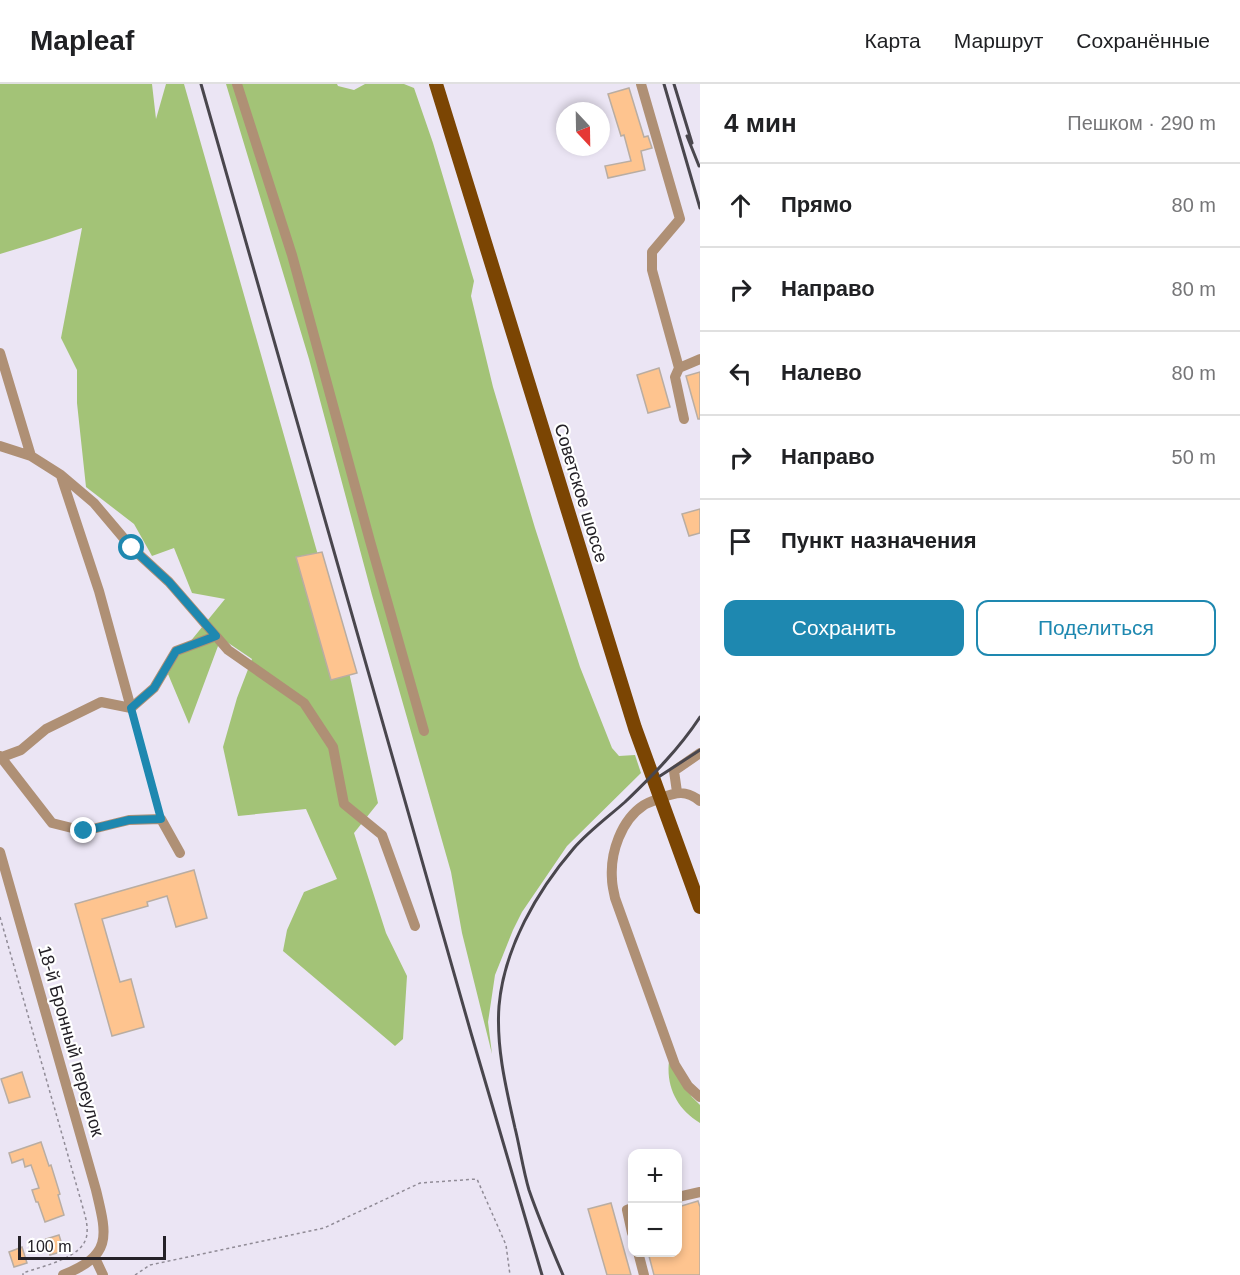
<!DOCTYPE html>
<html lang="ru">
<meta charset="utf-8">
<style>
:root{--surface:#fff;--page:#f6f6f6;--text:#202124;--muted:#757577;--line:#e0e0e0;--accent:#1e88b0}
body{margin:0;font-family:Helvetica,sans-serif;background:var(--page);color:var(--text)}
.controls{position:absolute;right:18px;bottom:18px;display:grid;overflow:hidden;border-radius:12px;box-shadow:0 3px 9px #0003}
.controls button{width:54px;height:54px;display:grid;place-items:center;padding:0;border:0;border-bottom:2px solid var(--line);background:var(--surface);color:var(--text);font:30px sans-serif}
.compass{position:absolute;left:556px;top:18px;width:54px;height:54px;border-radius:50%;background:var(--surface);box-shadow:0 3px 9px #0003;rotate:158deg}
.scale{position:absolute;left:18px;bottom:15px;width:148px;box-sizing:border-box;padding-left:6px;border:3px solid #242127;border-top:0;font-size:16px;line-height:21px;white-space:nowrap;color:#242127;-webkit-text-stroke:4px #fff;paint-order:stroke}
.stop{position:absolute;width:18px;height:18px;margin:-14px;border:4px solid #1e88b0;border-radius:50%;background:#fff}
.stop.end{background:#1e88b0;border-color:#fff;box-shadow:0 2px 6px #0008}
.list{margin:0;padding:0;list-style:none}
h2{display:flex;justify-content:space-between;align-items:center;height:78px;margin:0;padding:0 24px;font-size:26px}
h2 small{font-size:20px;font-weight:400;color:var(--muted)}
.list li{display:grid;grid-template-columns:39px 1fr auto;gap:18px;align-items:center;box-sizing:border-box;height:84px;padding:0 24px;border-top:2px solid var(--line)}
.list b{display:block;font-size:22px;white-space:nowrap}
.list em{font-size:20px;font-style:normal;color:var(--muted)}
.actions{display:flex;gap:12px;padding:18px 24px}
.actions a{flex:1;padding:14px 0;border:2px solid var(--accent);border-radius:12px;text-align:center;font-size:21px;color:var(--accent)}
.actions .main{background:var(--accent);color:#fff}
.icon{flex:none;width:33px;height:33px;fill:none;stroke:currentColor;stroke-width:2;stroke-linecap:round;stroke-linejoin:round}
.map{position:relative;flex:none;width:700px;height:1191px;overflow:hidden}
header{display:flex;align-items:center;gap:36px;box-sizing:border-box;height:84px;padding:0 30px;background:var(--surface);border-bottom:2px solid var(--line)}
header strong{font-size:28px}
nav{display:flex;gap:33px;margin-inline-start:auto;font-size:21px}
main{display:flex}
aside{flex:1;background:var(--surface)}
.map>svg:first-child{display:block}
.green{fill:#a3c377}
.building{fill:#fec48f;stroke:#b9ada2;stroke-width:1.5}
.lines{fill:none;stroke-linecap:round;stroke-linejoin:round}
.path{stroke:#908b96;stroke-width:1.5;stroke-dasharray:3 3;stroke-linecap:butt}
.minor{stroke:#af9075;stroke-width:10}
.major{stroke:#7b4503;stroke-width:14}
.rail{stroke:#49464d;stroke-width:3}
.route{stroke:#1e88b0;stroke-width:8}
.labels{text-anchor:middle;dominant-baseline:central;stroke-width:4.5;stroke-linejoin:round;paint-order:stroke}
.street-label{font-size:18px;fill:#242127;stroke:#fff}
</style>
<header>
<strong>Mapleaf</strong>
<nav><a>Карта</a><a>Маршрут</a><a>Сохранённые</a></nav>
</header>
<main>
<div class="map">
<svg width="700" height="1191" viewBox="0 0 700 1191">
<rect width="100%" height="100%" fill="#ebe5f4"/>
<!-- green -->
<path class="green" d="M0,0H152L156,35L166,0H184L341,552L378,719L354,749L386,849L407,892L403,955L395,962L283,867L287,846L304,808L337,795L306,725L238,732L223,663L237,614L252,575L221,554L189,640L168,590L176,575L225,515L192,509L174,464L152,472L134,440L86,403L77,319V286L61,254L82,144L46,156L0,170Z
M226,0H337L338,2L354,6L365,0H404L414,4L433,59L474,197L471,212L493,303L535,444L580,583L612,664L619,672L635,671L641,689L567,762L522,828L513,846L495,891L488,938L492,970L462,849L451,788L372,511L309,275Z
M669,977L692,1013L700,1021V1039C677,1025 666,1003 669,977Z"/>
<!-- building -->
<path class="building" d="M629,4L644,53L648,52L652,64L641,67L645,86L608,94L605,82L631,77L624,51L621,52L608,10Z
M659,284L670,323L648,329L637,291Z
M700,288V335H698L686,292Z
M700,425V449L689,452L682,430Z
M322,468L357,589L331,596L296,473Z
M194,786L207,834L176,843L167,812L147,818L148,822L102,835L120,898L131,895L144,943L112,952L75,820Z
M22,988L30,1013L9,1019L1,995Z
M41,1058L49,1082L51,1081L60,1110L58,1111L64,1131L45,1138L38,1118H36L32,1106L39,1104L31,1081L25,1083L23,1075L12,1079L9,1069Z
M698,1117L700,1123V1191H654L649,1172L654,1171V1168H678V1123Z
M611,1119L631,1191H607L588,1125Z
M59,1151L64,1167L50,1171L46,1155Z
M22,1163L27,1179L14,1183L9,1168Z"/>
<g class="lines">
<!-- path -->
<path class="path" d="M134,634L159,724
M0,833L81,1117C84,1128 88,1139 87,1149C86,1174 42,1182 23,1189V1191
M135,1191L150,1181L324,1144L420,1099L477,1095L506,1161L510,1191"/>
<!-- minor -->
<path class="minor" d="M237,0L292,171L370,457L424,647
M641,0L680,135L652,168V186L679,284L675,293L684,335
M0,269L31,372
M679,284L700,275
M0,362L31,372L61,391L94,419L132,464L169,498L228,566L304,619L333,663L344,720L382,751L415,842
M61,392L99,507L131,624
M0,672L52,739L84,747L129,736L161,735L180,769
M2,673L21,666L46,645L101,618L131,624L154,604L176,567L216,552
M677,708L674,687L700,669
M700,717C686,706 677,708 661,714C656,716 649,718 644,721C621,736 610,769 612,795C612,802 614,808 615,814L675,981L688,1002L700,1013
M0,768L96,1106C107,1152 113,1171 63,1191
M678,1113L700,1108
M632,1124L627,1126L632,1149
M638,1168L644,1191
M95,1174L103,1191"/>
<!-- major -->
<path class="major" d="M436,0L635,644L700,823"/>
<!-- rail -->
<path class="rail" d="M201,0L471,949L542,1191
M664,0L700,124
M674,0L692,59
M687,52L699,82
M660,692L700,666
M563,1191C551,1163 539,1135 529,1106C523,1086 520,1064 515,1044C506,1004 496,963 499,922C504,864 537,807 574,764C589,747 608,733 625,718C653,691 679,665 700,633"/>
</g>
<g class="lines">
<!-- route -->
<path class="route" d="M84,747L129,736L161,735L131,624L154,604L176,567L216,552L169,498L132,464"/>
</g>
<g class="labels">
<!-- street labels -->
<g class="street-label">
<text transform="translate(581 409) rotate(73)">Советское шоссе</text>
<text transform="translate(71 957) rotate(74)">18-й Бронный переулок</text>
</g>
</g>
</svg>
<div class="controls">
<button>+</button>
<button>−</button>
</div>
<svg class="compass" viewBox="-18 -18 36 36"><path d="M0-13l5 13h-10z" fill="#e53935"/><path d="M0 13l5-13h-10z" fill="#757577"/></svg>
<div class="scale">100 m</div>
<div class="stop" style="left:132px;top:464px"></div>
<div class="stop end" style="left:84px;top:747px"></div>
</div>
<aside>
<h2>4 мин<small>Пешком · 290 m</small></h2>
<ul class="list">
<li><svg class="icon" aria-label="ahead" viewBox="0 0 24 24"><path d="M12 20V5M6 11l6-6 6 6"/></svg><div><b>Прямо</b></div><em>80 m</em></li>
<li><svg class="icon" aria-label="right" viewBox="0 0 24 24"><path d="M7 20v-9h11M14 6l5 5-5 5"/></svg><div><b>Направо</b></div><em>80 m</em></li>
<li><svg class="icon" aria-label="left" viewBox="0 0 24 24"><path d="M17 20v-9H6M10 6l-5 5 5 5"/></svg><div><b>Налево</b></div><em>80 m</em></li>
<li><svg class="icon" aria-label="right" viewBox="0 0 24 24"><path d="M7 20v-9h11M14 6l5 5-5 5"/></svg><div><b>Направо</b></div><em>50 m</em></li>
<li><svg class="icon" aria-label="arrive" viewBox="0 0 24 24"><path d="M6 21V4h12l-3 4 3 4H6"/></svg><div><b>Пункт назначения</b></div></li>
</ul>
<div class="actions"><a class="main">Сохранить</a><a>Поделиться</a></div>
</aside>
</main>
